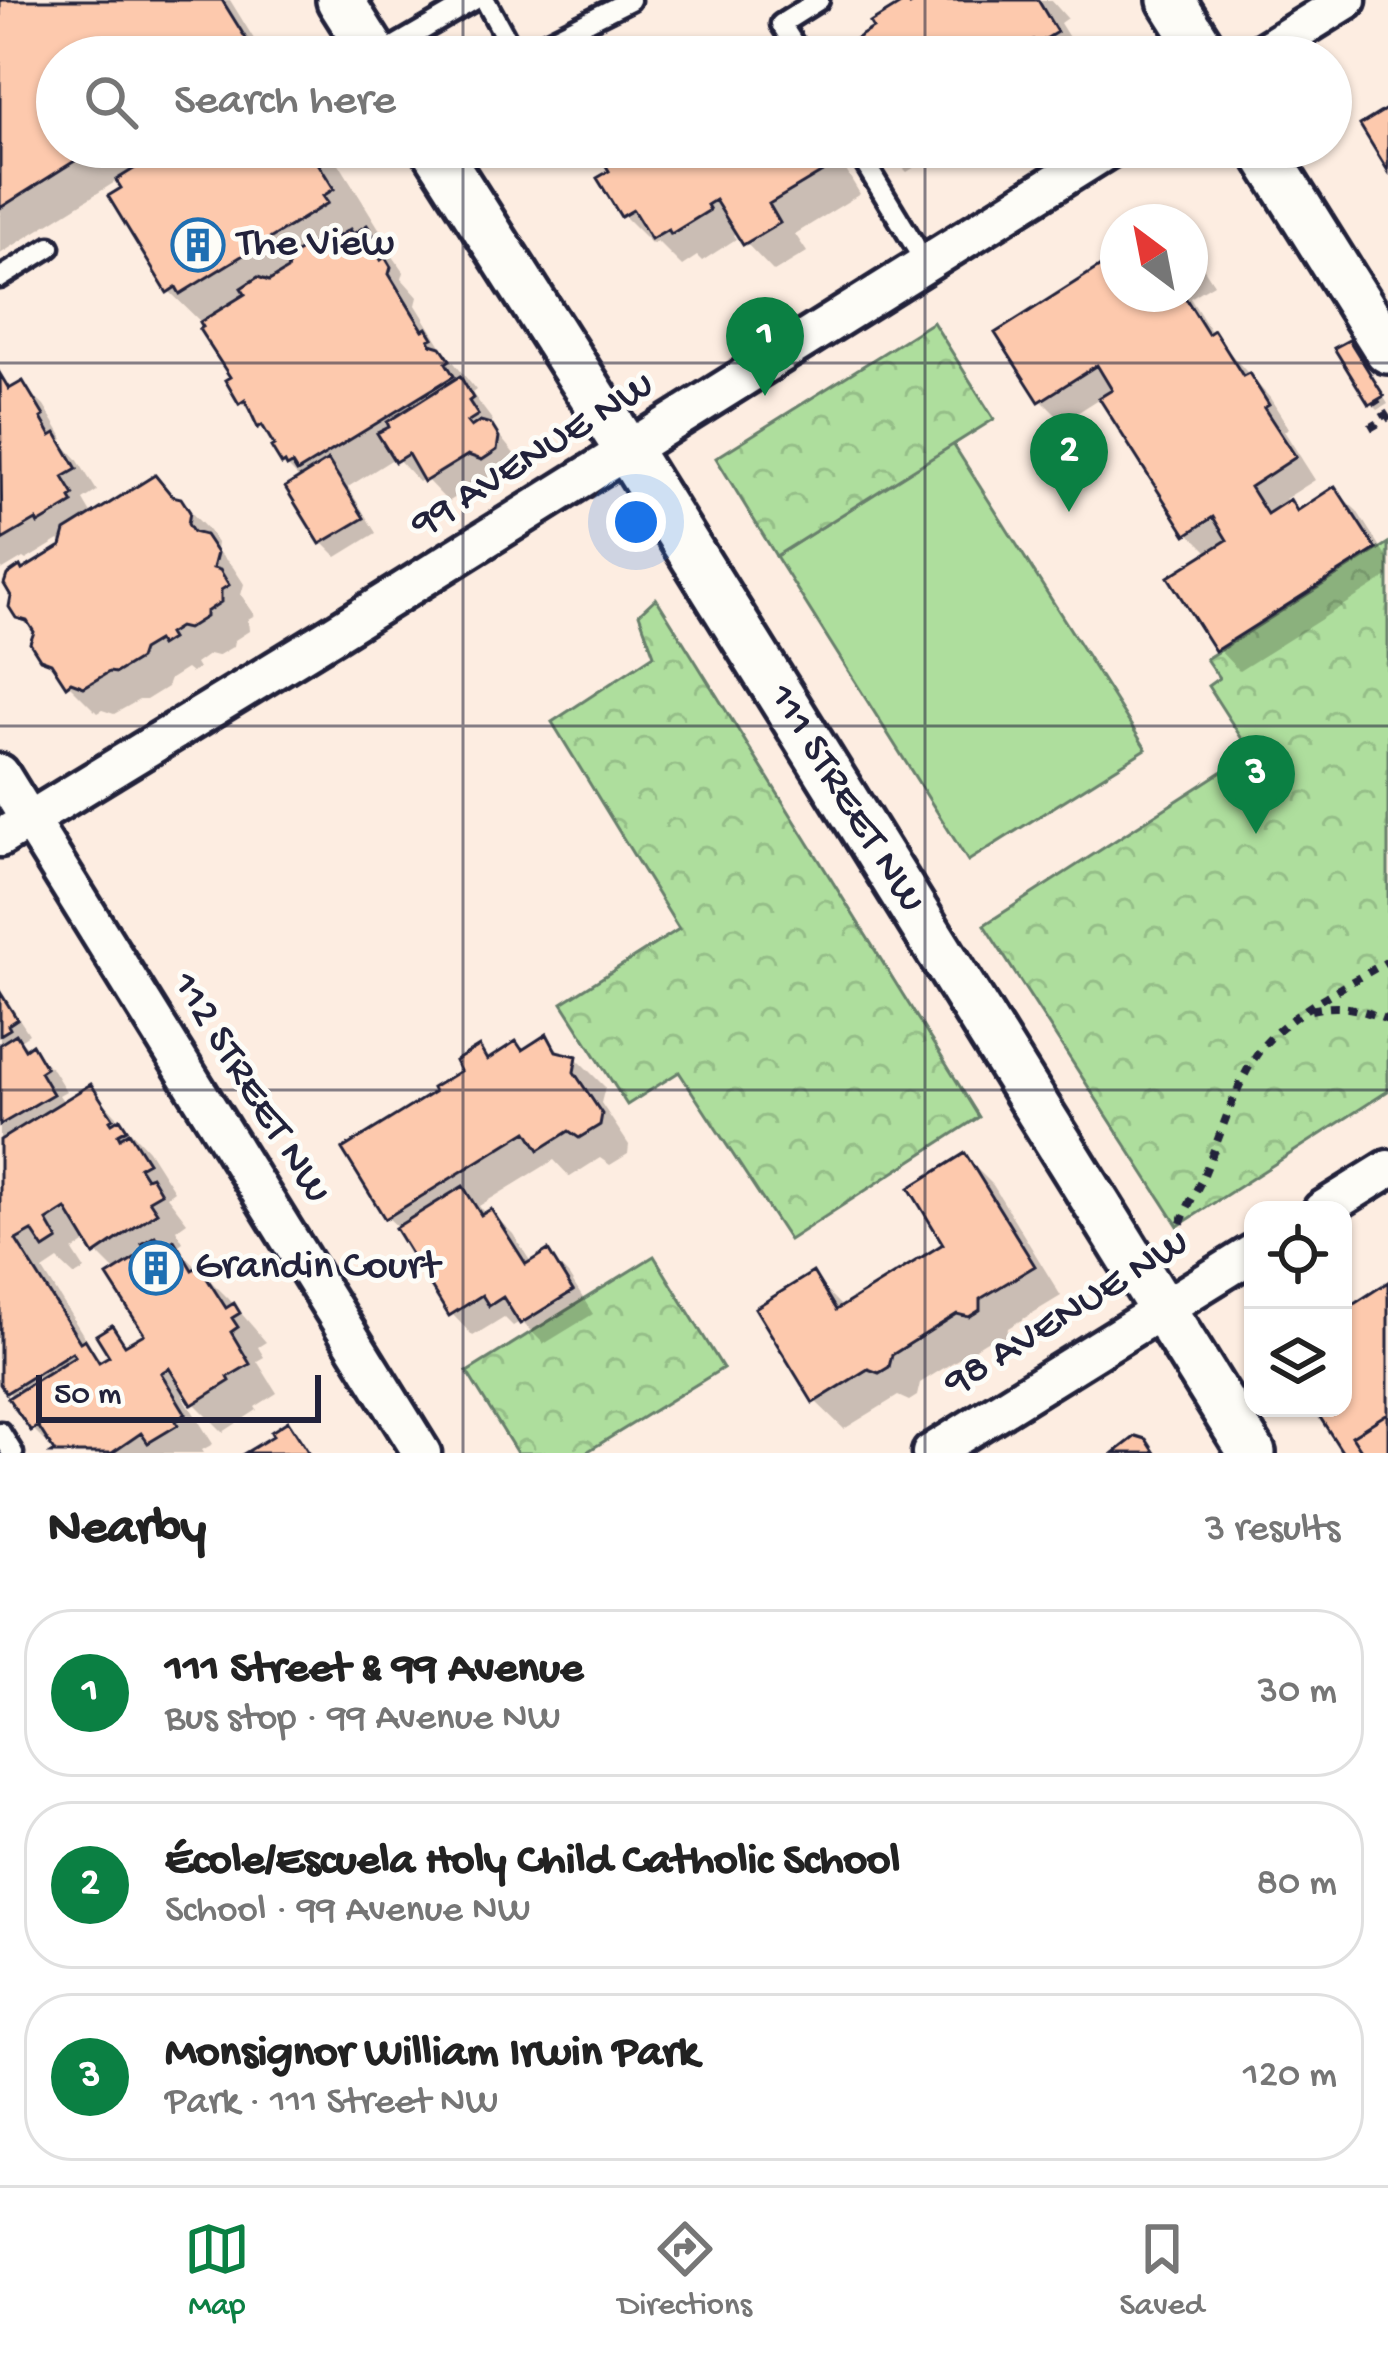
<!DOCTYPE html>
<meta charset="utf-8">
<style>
:root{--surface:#fff;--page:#f6f6f6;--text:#222;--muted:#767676;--line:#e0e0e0;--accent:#0b8043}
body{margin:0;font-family:"Gochi Hand",sans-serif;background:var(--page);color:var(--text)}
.controls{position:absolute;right:36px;bottom:36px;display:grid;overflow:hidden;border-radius:24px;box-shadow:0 3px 9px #0004}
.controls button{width:108px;height:108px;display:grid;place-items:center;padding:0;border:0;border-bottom:3px solid var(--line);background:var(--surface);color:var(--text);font:60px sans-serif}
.compass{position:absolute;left:1100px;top:204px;width:108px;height:108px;border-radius:50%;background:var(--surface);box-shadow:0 3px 9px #0004;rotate:328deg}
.scale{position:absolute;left:36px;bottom:30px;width:285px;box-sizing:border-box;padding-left:12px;border:6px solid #22223b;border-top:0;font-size:33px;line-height:42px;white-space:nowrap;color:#22223b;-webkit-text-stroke:9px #fdfcf7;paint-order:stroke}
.you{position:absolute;left:636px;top:522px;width:42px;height:42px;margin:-30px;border:9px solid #fff;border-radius:50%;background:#1a73e8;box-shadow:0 0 0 18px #1a73e833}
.badge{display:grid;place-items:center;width:78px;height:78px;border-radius:50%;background:var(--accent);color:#fff;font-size:39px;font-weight:700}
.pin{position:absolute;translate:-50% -99px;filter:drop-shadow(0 3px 6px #0008)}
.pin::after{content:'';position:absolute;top:63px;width:42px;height:36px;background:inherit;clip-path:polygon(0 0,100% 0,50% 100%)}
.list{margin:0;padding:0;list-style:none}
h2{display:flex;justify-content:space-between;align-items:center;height:156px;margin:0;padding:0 48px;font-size:51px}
h2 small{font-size:39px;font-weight:400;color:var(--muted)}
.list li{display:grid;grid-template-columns:78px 1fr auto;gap:36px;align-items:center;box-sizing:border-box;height:168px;margin:0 24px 24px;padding:0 24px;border:3px solid var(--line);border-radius:48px}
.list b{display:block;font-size:45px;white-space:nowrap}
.list p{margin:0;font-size:39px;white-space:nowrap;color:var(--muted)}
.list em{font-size:39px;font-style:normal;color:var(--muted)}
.icon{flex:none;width:66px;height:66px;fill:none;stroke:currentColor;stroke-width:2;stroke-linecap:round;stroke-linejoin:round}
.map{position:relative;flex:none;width:1388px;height:1453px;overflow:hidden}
.search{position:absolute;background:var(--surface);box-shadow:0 3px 9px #0004;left:36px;right:36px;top:36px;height:132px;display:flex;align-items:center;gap:30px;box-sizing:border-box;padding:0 42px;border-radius:66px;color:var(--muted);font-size:45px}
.sheet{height:732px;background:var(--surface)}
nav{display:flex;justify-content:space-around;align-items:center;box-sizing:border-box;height:168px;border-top:3px solid var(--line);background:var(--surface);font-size:33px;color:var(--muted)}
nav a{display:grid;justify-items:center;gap:6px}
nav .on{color:var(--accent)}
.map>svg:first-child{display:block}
.grass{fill:#aede9d;stroke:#68806c;stroke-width:3}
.park{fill:url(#park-crowns);stroke:#68806c;stroke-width:3}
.shadow{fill:#0003;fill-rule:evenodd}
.building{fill:#fdc9ad;stroke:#22223b;stroke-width:3}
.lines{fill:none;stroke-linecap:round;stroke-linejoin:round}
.service-casing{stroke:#22223b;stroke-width:27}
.minor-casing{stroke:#22223b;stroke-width:45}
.tertiary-casing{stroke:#22223b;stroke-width:54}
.path{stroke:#22223b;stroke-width:8;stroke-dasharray:9 9;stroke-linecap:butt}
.service{stroke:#fdfcf7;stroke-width:18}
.minor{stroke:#fdfcf7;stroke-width:36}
.tertiary{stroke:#fdfcf7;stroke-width:45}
.grid{fill:none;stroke:#22223b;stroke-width:3;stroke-opacity:0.55}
.labels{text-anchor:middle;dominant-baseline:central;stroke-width:10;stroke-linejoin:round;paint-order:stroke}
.poi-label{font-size:42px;fill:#22223b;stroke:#fdfcf7;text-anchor:start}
.street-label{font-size:42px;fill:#22223b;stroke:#fdfcf7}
</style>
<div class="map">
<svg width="1388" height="1453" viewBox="0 0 1388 1453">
<defs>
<pattern id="park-crowns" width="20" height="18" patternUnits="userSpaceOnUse" patternTransform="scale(3)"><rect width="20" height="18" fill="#aede9d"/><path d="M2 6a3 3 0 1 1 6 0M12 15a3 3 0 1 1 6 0" fill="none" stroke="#95be88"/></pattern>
</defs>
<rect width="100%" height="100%" fill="#fdede1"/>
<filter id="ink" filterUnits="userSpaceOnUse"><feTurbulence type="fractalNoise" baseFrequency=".00833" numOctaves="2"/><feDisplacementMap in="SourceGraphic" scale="24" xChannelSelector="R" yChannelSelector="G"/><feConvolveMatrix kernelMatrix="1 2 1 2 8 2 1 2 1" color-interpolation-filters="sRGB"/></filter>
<g filter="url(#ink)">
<!-- grass -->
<path class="grass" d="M953,444L1146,749L968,861L776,556Z"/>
<!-- park -->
<path class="park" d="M933,322L994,419L776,556L716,458Z
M1388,543V1091L1178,1226L984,925L1251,753L1208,686L1219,678L1206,659Z
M656,598L979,1117L789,1240L679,1072L627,1105L562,1003L679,929L552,722L654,655L639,614Z
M654,1256L723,1368L585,1453H517L467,1372Z"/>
<!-- shadow -->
<path class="shadow" d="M0,0H230L265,57H57V147H325L335,157L393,251L390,252L404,272L402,279L418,297L416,305L443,349L476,390L472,393L493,421L489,423L520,461L518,472L505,480L492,475L448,502L425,478L419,482L396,457L348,487L376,533L337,557L322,542L301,480L284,463L275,440L241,402L234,378L207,328L169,291L120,179L0,254Z
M924,0H1051L1067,18L1060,23L1081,57H826L845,49Z
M774,49L782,57H761Z
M623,147H859L854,161L844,167L860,194L795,234L807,252L774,272L746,243L738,231L733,235L736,239L702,261L697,256L682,266L657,241L652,244L623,215L613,172Z
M882,147H937L921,157L923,162L907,172Z
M1190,247L1214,284L1190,298L1212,333L1270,398L1289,428L1284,431L1315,480L1285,499L1299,513L1335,490L1357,511L1388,560V577L1239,671L1218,649L1210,554L1189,533L1102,397L1063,422L1041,400L1118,258V294H1190Z
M1339,349L1355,350L1388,404L1378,410L1372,404Z
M0,377L13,390L22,385L44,406L64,439L61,441L63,444L77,459L97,491L83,500L93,517L180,501L209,531L217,543L216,550L233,567L244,584L241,595L255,615L248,619L249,631L235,640L234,646L217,656L209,654L195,664L198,669L191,673L186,669L170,679L167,687L146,700H139L114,714L102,710L97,713L68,684L42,657L37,634L18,616L23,573L66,547L59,540L26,560L23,558L3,570L0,567Z
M0,989L29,1034L20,1040L53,1070L66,1091L59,1095L65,1104L91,1088L148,1150L174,1191L167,1196L187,1222L176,1230L183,1242L176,1247L228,1298L266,1342L258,1347L264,1357L257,1361L277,1393L255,1407L257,1410L223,1432L185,1394L183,1396L213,1444L202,1450L204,1453H57L33,1429L0,1378ZM89,1241L97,1253L117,1273L148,1334L129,1346L112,1329L113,1357L104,1363L95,1354L43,1270L58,1260L75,1276L85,1270L73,1251Z
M546,1038L564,1055L576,1058L605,1087L601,1103L629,1145L628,1154L610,1165L600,1158L570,1177L554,1160L479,1206L486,1215L491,1212L513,1234L532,1264L548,1254L569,1276L593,1314L544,1344L521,1321L513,1326L504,1317L473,1336L452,1314L400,1229L387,1217L478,1050L490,1061L523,1053Z
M965,1157L993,1185L1061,1296L1008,1328L1007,1339L999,1344L987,1341L920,1383L917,1396L909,1401L898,1396L844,1429L815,1401L812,1276L844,1309L947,1245Z"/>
<!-- building -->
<path class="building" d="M0,0H222L253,50L242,57H57V147H97L0,208Z
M907,0L910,5L918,0H1038L1057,32L1036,45L1033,40L1006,57H822L821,54L841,41L844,46L873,28L870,23Z
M1388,108V171L1360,125Z
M169,147H308L334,189L323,196L328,203L180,294L176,287L167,293L108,196L121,188L116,180Z
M618,147H823L834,165L769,204L780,223L743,245L715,200L707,205L710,210L671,234L668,229L651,239L633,210L621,217L597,178L609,171L601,157Z
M367,225L377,241L375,249L381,260L385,257L391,267L389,274L423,330L427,328L433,338L429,340L431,344L441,347L450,360L446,363L454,376L297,472L292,464L287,467L285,463L282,465L271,447L274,445L262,425L258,428L245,400L239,404L225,380L230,377L199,329L203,327L200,322L245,294L241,288L258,277L269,281L287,270L291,256L311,244L315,251L350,229L353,234Z
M1118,255V294H1183L1208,334L1214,330L1243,376L1249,373L1269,405L1264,408L1296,457L1250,487L1267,514L1290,499L1297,511L1335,486L1376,549L1215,651L1168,577L1227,540L1213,517L1186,535L1099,398L1112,390L1097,365L1039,402L995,333Z
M1349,340L1384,396L1369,405L1334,348Z
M0,374L9,389L23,381L44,416L41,418L51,436L56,433L77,469L63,477L74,495L70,498L73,503L38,524L36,520L2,540Z
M460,376L473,398L469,401L478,415L467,422L471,427L480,421L491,424L499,437L497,450L482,460L468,455L424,482L408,454L395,462L377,433L389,427L387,422Z
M328,460L364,518L320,544L285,487Z
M155,475L172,496L181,498L190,512L188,524L193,532L205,535L217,553L213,568L220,570L229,585L221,590V602L206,612V617L187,629L179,627L168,634L171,639L160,646L157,641L142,650L139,659L116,673L109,672L84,687L71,682L66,686L51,663L40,659L30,643L34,632L27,621L16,618L9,607L11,596L4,584L7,575L20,566L22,570L61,546L65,531Z
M0,992L17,1019L8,1025L10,1029L0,1035Z
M16,1034L25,1049L32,1044L46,1068L40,1072L53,1094L0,1125V1044Z
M547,1034L556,1051L577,1056L574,1072L602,1114L600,1125L579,1138L569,1131L539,1150L527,1131L385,1219L342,1149L434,1092L432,1088L460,1071L455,1061L479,1046L487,1060L516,1041L522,1050Z
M91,1084L113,1118L110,1120L112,1123L120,1118L127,1129L118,1134L120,1138L129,1132L148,1162L139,1167L146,1178L151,1176L161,1193L149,1200L157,1212L94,1255L66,1209L47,1221L58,1240L44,1249L32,1231L16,1240L80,1342L85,1339L99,1362L109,1356L96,1335L112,1325L125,1345L144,1334L107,1276L147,1251L142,1244L155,1236L162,1248L174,1240L192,1270L199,1266L226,1308L234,1303L240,1313L232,1318L238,1327L231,1332L250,1364L228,1377L230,1381L192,1405L169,1368L161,1373L186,1414L176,1421L178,1425L148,1443L141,1433L112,1453H51L54,1451L38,1426L31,1431L8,1398L75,1356L72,1352L6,1393L0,1384V1140Z
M965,1153L1035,1266L980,1299V1310L969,1317L957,1314L892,1355L889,1367L879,1373L868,1369L813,1403L755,1308L813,1272L836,1310L943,1244L909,1188Z
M463,1186L481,1215L491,1209L526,1264L548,1250L573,1291L520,1324L503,1297L489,1306L482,1295L449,1316L395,1228Z
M1388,1282V1453H1343L1314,1408H1343V1311Z
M1388,1413V1453H1363L1352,1436Z
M288,1421L309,1453H245L273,1436L271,1432Z
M1136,1436L1146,1439L1155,1453H1114Z"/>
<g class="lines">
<!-- service casing -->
<g class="service-casing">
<path id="service" d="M485,0L516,57L630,0
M376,57L474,0
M802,57L781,24L819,0
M855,147L926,264
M0,278L50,247
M0,1432L13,1453"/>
</g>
<!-- minor casing -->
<g class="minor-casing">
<path id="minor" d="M1255,57L1347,0
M0,773L422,1453
M0,838L332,635L1112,147
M1322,1210L1388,1169
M931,1453L1253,1253"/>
</g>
<!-- tertiary casing -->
<g class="tertiary-casing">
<g id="tertiary">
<path d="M340,0L376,57"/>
<path d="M1171,0L1207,57"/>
<path id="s1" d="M434,147L628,451L1252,1453"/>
<path d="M1261,147L1388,350"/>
</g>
</g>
<!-- path -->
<path class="path" d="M1370,428L1387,418L1376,401
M1311,1010C1343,1003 1358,1009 1388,1020
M1178,1241C1178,1217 1196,1195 1205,1172C1222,1133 1237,1077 1264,1045C1294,1010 1349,984 1388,961"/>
<!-- service -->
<use href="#service" class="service"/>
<!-- minor -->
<use href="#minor" class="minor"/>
<!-- tertiary -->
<use href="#tertiary" class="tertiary"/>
</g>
</g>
<!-- grid -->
<path class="grid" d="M463,0V57M925,0V57M463,147V1453M925,147V1453M0,363H1388M0,726H1388M0,1090H1388"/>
<!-- icons -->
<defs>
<g id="building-ring" transform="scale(2.7)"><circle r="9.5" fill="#fdfcf7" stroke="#1f6fb2" stroke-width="1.5"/><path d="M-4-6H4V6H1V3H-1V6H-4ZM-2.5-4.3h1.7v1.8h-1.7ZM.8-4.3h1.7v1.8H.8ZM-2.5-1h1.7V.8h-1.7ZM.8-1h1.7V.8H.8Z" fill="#1f6fb2"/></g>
</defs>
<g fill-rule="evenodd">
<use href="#building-ring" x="198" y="245"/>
<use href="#building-ring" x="156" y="1268"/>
</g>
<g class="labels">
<!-- poi labels -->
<g class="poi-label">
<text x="237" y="245">The View</text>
<text x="195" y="1268">Grandin Court</text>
</g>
<!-- street labels -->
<g class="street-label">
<text transform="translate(534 457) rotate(-32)">99 AVENUE NW</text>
<text stroke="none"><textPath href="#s1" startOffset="771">111 STREET NW</textPath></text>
<text transform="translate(249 1089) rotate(58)">112 STREET NW</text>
<text transform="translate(1068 1315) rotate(-32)">98 AVENUE NW</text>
</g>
</g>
</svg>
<div class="controls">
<button><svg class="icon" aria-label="locate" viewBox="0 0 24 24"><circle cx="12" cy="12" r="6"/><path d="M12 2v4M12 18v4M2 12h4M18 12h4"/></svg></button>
<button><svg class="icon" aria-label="layers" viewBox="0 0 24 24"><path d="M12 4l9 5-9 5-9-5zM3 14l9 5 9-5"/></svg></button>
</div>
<svg class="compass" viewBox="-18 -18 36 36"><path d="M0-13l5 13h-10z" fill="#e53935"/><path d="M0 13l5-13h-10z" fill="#767676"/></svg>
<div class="scale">50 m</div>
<div class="you"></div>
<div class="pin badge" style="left:765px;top:396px">1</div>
<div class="pin badge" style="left:1069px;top:512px">2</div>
<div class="pin badge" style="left:1256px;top:834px">3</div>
<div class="search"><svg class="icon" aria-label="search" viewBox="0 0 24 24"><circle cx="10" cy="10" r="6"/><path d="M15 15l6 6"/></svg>Search here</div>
</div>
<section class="sheet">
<h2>Nearby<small>3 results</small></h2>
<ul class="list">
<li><span class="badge">1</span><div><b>111 Street &amp; 99 Avenue</b><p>Bus stop · 99 Avenue NW</p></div><em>30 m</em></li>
<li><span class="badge">2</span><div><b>École/Escuela Holy Child Catholic School</b><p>School · 99 Avenue NW</p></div><em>80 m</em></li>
<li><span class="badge">3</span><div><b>Monsignor William Irwin Park</b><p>Park · 111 Street NW</p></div><em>120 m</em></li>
</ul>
</section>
<nav>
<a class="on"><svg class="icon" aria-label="map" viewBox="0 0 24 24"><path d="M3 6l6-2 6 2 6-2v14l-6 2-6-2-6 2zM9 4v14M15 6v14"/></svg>Map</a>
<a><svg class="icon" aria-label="directions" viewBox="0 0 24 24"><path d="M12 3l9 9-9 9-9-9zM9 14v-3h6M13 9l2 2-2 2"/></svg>Directions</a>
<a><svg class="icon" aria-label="saved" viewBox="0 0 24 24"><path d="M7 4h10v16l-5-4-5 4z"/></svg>Saved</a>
</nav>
